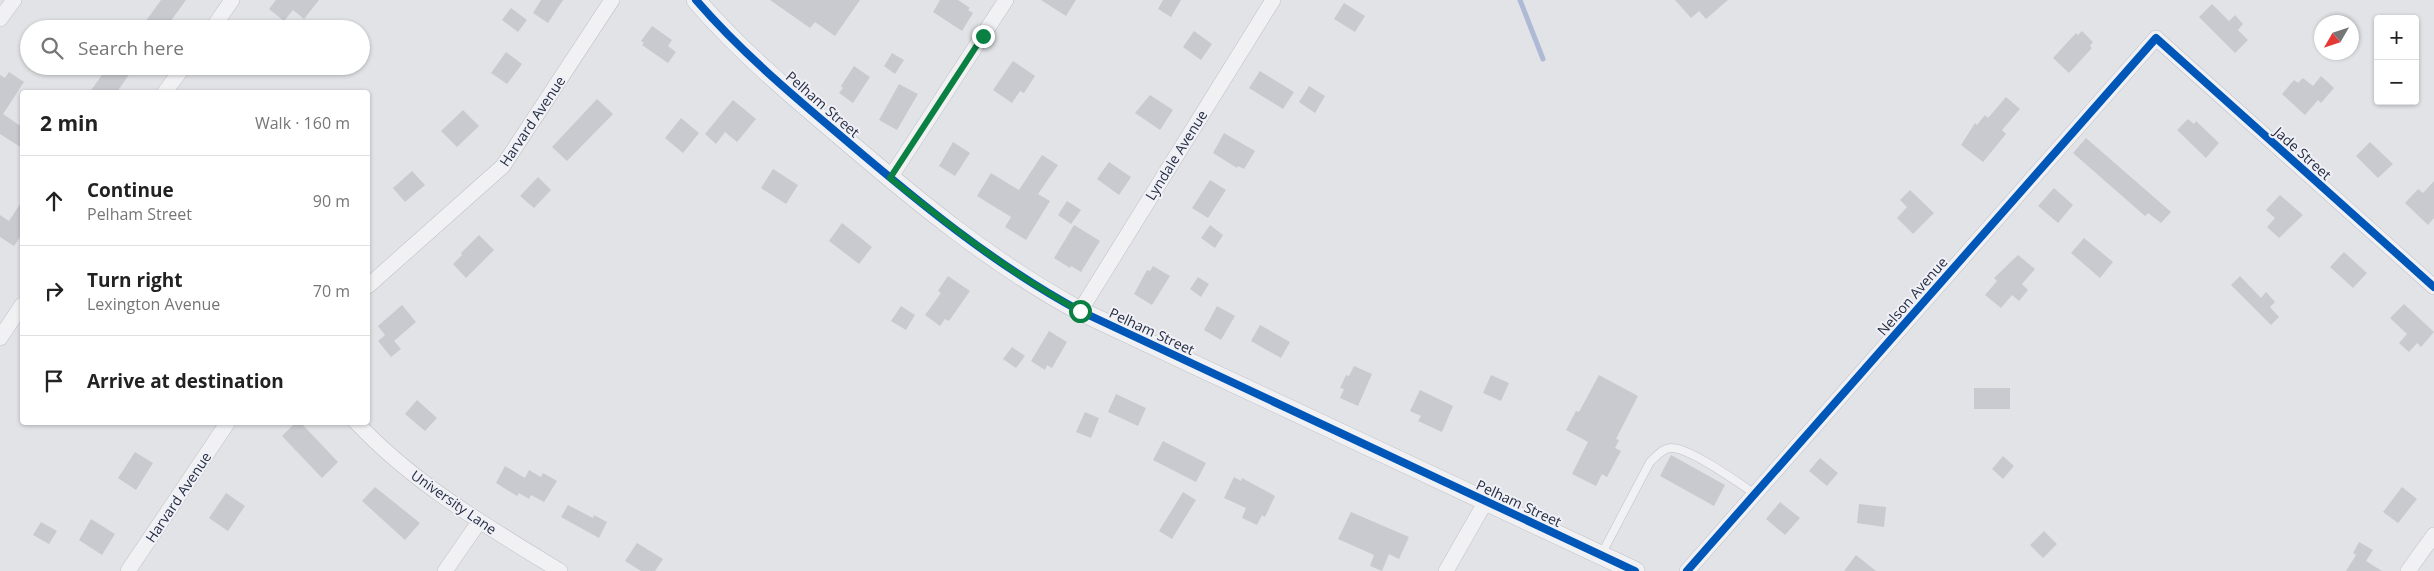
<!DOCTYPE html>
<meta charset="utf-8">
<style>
:root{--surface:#fff;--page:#f2f2f2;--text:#222;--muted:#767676;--line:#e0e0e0}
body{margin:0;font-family:"Open Sans",sans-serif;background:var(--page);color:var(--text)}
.controls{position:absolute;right:15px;top:15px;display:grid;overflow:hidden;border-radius:5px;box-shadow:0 1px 4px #0004}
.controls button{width:45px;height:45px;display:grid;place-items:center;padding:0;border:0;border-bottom:1px solid var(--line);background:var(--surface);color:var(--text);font:25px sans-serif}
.compass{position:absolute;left:2314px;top:15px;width:45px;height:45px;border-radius:50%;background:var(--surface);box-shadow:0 1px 4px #0004;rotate:231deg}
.stop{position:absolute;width:15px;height:15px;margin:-11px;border:4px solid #0b8043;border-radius:50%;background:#fff}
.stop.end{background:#0b8043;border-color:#fff;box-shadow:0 1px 5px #0008}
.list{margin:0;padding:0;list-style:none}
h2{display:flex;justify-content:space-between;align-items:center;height:65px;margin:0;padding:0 20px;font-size:21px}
h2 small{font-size:16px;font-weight:400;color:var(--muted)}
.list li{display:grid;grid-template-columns:32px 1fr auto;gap:15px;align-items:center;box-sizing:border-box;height:90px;padding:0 20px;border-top:1px solid var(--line)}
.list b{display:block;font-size:19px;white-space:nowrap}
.list p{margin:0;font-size:16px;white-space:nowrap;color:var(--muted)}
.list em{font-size:16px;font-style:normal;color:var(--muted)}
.icon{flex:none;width:28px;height:28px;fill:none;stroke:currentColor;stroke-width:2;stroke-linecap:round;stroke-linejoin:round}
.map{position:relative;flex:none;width:2434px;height:571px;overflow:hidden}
.search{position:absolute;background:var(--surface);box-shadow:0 1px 4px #0004;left:20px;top:20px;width:350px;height:55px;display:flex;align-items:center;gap:12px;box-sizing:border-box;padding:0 18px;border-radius:28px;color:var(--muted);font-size:19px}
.panel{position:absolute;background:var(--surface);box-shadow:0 1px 4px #0004;left:20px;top:90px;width:350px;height:335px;border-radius:5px}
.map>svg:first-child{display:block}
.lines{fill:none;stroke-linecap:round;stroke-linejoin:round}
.stream{stroke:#aebad5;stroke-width:5}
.building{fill:#c9cacf}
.service-casing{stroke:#bfc0c5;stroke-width:9}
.minor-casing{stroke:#bfc0c5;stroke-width:16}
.tertiary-casing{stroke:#bfc0c5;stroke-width:20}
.service{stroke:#f1f1f4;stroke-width:8}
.minor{stroke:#f1f1f4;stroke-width:15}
.tertiary{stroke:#f1f1f4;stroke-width:19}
.cycleway-casing{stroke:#eff1f7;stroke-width:11}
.cycleway{stroke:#0057b8;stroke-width:8}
.route{stroke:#0b8043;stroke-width:6}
.labels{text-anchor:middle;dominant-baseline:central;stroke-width:4;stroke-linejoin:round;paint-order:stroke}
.street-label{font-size:14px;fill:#272d42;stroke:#eff1f7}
</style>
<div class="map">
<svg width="2434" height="571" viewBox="0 0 2434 571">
<rect width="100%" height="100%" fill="#e2e3e7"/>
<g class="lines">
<!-- stream -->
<path class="stream" d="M1520,0L1543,59"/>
</g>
<!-- building -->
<path class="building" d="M161,0H186L165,29H140Z
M276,0H319L304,19L293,10L284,21L269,9Z
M541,0H563L548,23L533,13Z
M770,0H860L835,36L815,22L810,28Z
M940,0H958L970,8L968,10L973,13L962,31L933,12Z
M1041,0H1076L1066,16Z
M1163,0H1181L1171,17L1158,9Z
M1675,0H1728L1706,19L1699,11L1691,18Z
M1344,3L1365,16L1355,32L1334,19Z
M2212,4L2229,21L2235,15L2243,24L2238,30L2248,40L2235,53L2199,17Z
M511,8L527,20L518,32L502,20Z
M652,26L672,40L668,46L676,52L668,63L642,45L644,43L641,41Z
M1194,31L1212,44L1201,60L1183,47Z
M2082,31L2093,42L2090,46L2092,48L2069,73L2053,58L2076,33L2078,35Z
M506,52L522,64L507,84L491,73Z
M892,53L904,60L895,74L884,66Z
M1013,61L1035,76L1024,93L1020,91L1012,103L993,90Z
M108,66H135L117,92H90Z
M854,66L870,77L853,103L839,93L843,88L841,86Z
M1260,71L1294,92L1283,109L1249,88Z
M9,72L24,82L3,114L22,127V148L0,134V75L5,78Z
M2321,76L2334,88L2321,103L2318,100L2305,115L2282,94L2294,80L2298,83L2303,78L2313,86Z
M899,84L918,94L897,130L879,120Z
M1309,86L1325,96L1315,113L1299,102Z
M1150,95L1173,110L1160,130L1135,113Z
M2006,97L2020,109L2002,130L2006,134L1983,162L1961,145L1975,123L1977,125L1985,115L1988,118Z
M597,99L613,114L567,161L552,147Z
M733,100L756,119L737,142L725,132L716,144L705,134Z
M463,110L479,126L457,147L441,131Z
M681,118L699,133L683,153L665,138Z
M2188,119L2194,124L2196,121L2219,143L2206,158L2177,130Z
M1224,133L1255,151L1244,169L1238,166L1237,168L1213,153Z
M2086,138L2171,212L2161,223L2148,213L2145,216L2073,153Z
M953,142L970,153L955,176L939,166Z
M2370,142L2393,164L2378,178L2356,156Z
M1042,155L1058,165L1038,194L1050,201L1026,240L1005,227L1011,217L977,196L991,173L1019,190Z
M1109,162L1131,177L1119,195L1097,179Z
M773,169L798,185L786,204L761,188Z
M412,171L425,185L405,202L393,188Z
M538,177L551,190L534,208L520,196Z
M1210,180L1226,190L1208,218L1192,208Z
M2434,181V218L2428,225L2405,203L2418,189L2423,193Z
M2054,188L2073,205L2058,223L2038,206Z
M1910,190L1934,213L1913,234L1897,218L1907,207L1900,200Z
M2280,195L2303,215L2279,238L2267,227L2275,218L2266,210Z
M22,201V234L14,246L0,237V215L9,221Z
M1067,201L1081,210L1071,224L1058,215Z
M842,223L872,247L859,264L829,241Z
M1074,225L1100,241L1081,272L1071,266L1070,268L1054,258Z
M1210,225L1223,235L1215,248L1201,238Z
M479,235L494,250L466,278L453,264L462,255L461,253Z
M2084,238L2113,262L2100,278L2071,253Z
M2344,252L2367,273L2353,288L2330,267Z
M2018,255L2035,269L2022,284L2028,290L2019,301L2012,295L2001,308L1985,295L1997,281L1994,278Z
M1153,266L1170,276L1152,305L1134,294L1147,270L1150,271Z
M948,276L970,291L949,321L945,319L940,326L925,315L941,293L938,291Z
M2240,276L2261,298L2266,292L2275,302L2270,307L2279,317L2271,325L2231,285Z
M1198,277L1209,284L1201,297L1190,289Z
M2404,304L2434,332L2421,347L2417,343L2409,352L2399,343L2407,334L2390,318Z
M402,305L416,322L394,341L401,349L391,357L378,341L385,335L378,326Z
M901,306L915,315L906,330L891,321Z
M1217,306L1235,316L1221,340L1204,330Z
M1260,325L1290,342L1281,358L1251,341Z
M1049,331L1067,342L1052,368L1047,365L1045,370L1031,361Z
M1012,347L1025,356L1016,368L1003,359Z
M1354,366L1372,374L1358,406L1340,398L1344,389L1340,388L1346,375L1349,376Z
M1491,375L1509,383L1501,401L1483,393Z
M1599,375L1638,396L1616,439L1619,440L1615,448L1621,451L1607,477L1602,474L1596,486L1572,474L1588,442L1566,430L1576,411L1579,412Z
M1974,388H2010V409H1974Z
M1420,390L1453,406L1442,432L1418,421L1421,416L1410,411Z
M1116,394L1146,408L1138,426L1108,412Z
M417,400L437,418L425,431L405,414Z
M1085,412L1099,418L1091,438L1076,432Z
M296,422H300L338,462L322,478L282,436Z
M1163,441L1206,463L1196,482L1153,460Z
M135,452L153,463L136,490L118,478Z
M1671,455L1725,485L1714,506L1660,476Z
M2003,456L2014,466L2003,479L1992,469Z
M1820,458L1838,473L1827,486L1809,471Z
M505,466L525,478L529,470L541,477L543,473L557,481L544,502L531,495L529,499L519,493L517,496L496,483Z
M1234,477L1241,481L1242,478L1275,496L1265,517L1262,515L1257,525L1242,518L1246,508L1224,498Z
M375,487L420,523L405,540L362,501Z
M2402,487L2417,499L2398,523L2383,512Z
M1183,492L1196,500L1172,539L1159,531Z
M226,493L245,506L228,531L209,518Z
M1780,502L1800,518L1785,535L1766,519Z
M1859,504L1886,507L1884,527L1857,523Z
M568,505L593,518L594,515L607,522L599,538L561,517Z
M1351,512L1409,537L1399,559L1389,554L1382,571L1370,566L1374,555L1338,539Z
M91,519L115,534L102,555L79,540Z
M41,522L57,531L49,544L33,535Z
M2044,531L2057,544L2043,558L2030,545Z
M2359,542L2373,550L2366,561L2382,571H2346L2356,555L2353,553Z
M637,543L663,559L655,571H641L625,561Z
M1856,555L1876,571H1844Z"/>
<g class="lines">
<!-- service casing -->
<g class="service-casing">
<path id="service" d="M1601,555L1650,462C1656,457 1663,447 1672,448C1690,448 1739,483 1755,494"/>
</g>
<!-- minor casing -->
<g class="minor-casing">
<path id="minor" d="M0,19L14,0
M212,29L232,0
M165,92L184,66
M890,178L1006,0
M368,286L503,166L612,0
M1080,311L1273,0
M0,338L22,305
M356,422C414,484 488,527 560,571
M128,571L228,422
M445,571L479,522
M1446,571L1486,501
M1687,571L2156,38L2434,287
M2408,571L2434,535"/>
</g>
<!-- tertiary casing -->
<g class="tertiary-casing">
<path id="tertiary" d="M696,0C739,50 791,94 842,137C917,201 993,264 1080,311L1635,571"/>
</g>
<!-- service -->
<use href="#service" class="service"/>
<!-- minor -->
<use href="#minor" class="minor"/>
<!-- tertiary -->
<use href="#tertiary" class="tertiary"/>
<!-- cycleway casing -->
<g class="cycleway-casing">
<path id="cycleway" d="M696,0C739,50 791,94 842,137C917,201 993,264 1080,311L1635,571
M1687,571L2156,38L2434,287"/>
</g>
<!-- cycleway -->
<use href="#cycleway" class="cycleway"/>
</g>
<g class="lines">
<!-- route -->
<path class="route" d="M983,36L890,178C951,227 1011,274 1080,311"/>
</g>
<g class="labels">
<!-- street labels -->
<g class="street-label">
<text transform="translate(823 104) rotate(41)">Pelham Street</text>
<text transform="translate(532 121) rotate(-56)">Harvard Avenue</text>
<text transform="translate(2303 153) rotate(42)">Jade Street</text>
<text transform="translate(1176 155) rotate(-58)">Lyndale Avenue</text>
<text transform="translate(1912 296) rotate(-49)">Nelson Avenue</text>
<text transform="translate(1152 331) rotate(25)">Pelham Street</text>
<text transform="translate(178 497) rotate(-56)">Harvard Avenue</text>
<text transform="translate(454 502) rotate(35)">University Lane</text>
<text transform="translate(1519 503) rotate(25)">Pelham Street</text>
</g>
</g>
</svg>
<div class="controls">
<button>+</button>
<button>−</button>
</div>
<svg class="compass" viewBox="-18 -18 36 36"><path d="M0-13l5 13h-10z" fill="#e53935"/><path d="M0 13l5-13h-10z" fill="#767676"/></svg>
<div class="stop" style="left:1080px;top:311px"></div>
<div class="stop end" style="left:983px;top:36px"></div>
<div class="search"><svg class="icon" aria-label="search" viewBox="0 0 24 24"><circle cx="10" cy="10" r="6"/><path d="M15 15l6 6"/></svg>Search here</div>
<section class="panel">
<h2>2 min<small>Walk · 160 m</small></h2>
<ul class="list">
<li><svg class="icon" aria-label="ahead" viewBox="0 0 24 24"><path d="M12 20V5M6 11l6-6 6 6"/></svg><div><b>Continue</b><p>Pelham Street</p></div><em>90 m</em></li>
<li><svg class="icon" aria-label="right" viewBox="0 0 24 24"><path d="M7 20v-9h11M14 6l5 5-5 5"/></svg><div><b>Turn right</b><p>Lexington Avenue</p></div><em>70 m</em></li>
<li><svg class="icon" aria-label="arrive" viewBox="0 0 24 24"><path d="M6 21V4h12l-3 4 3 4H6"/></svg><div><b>Arrive at destination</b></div></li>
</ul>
</section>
</div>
